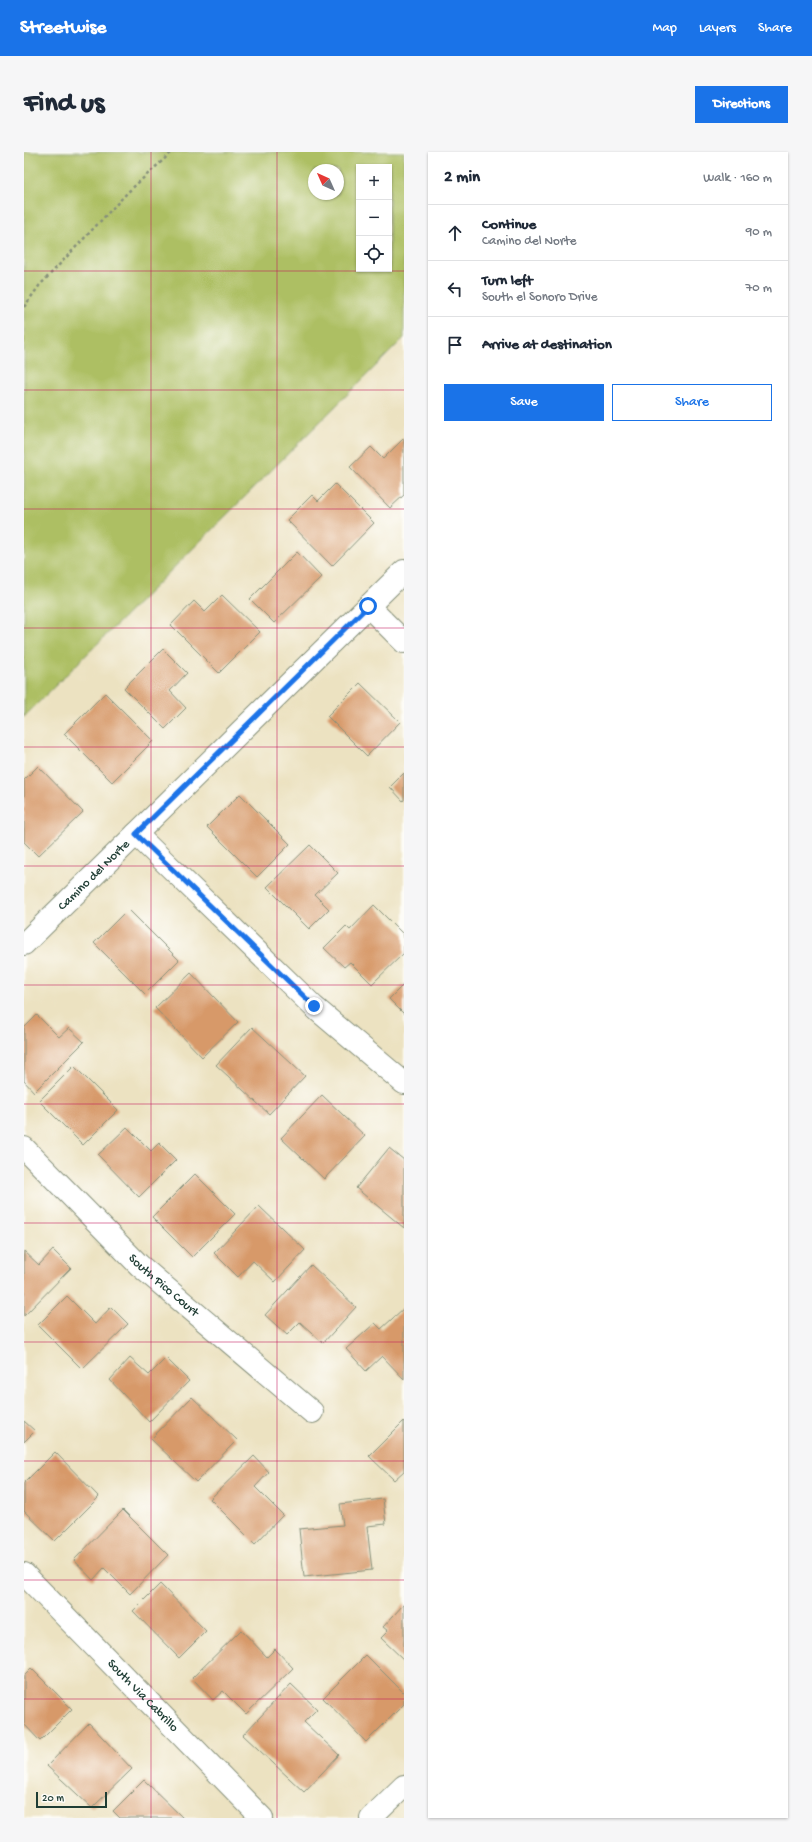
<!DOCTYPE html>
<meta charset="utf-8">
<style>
:root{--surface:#fff;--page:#f6f6f7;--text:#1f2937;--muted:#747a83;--line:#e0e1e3;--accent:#1a73e8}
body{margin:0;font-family:"Gochi Hand",sans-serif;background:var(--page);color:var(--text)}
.controls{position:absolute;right:12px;top:12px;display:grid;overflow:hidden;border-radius:0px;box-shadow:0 1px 3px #0004}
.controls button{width:36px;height:36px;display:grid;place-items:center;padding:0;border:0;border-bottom:1px solid var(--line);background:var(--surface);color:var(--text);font:20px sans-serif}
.compass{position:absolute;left:284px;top:12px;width:36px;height:36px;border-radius:50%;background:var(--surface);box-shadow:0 1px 3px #0004;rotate:315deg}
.scale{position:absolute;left:12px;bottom:10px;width:71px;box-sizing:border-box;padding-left:4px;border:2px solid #1f3d34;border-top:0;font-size:11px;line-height:14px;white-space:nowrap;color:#1f3d34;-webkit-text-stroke:3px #fdfcf7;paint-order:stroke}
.stop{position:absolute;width:12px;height:12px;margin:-9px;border:3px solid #1a73e8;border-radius:50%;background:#fff}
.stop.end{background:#1a73e8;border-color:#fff;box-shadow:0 1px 4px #0008}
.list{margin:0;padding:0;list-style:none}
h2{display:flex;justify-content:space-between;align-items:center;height:52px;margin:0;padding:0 16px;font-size:17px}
h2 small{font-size:13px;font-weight:400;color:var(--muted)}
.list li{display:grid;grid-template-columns:26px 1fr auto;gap:12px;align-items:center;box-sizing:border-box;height:56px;padding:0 16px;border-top:1px solid var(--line)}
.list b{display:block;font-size:15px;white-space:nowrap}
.list p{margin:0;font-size:13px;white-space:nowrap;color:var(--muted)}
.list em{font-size:13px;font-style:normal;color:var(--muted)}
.actions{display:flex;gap:8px;padding:12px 16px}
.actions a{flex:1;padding:9px 0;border:1px solid var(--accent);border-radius:0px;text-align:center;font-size:14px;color:var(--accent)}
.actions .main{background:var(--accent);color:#fff}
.icon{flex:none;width:22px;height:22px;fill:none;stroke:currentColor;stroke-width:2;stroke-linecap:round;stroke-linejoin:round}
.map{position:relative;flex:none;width:380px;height:1666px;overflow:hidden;border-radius:0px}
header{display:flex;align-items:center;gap:24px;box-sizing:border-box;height:56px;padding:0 20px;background:var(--accent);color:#fff}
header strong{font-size:19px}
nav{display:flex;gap:22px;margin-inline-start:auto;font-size:14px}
.intro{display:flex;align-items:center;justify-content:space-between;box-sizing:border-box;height:96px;padding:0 24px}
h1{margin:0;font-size:28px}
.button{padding:10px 18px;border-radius:0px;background:var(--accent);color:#fff;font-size:14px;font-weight:700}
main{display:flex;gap:24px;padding:0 24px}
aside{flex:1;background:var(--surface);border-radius:0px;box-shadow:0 1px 3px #0004}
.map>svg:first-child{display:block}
.green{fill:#adbf63;stroke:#667e4c;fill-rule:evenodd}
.building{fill:#d79969}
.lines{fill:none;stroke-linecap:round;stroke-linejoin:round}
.minor-casing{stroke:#86907a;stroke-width:24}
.path{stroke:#86907a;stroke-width:2.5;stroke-dasharray:3 3;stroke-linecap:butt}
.minor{stroke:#fff;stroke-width:22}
.route{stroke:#1a73e8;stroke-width:5}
.grid{fill:none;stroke:#c2185b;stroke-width:1;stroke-opacity:0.55}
.labels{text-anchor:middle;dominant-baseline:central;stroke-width:3;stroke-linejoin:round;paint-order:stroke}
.street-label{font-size:13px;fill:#1f3d34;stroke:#fdfcf7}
</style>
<header>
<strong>Streetwise</strong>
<nav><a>Map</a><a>Layers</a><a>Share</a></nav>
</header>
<div class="intro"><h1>Find us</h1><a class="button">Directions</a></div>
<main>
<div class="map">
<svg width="380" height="1666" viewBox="0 0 380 1666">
<rect width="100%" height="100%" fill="#fdfcf7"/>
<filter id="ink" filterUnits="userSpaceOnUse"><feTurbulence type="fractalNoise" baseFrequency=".025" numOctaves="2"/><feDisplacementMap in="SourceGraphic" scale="8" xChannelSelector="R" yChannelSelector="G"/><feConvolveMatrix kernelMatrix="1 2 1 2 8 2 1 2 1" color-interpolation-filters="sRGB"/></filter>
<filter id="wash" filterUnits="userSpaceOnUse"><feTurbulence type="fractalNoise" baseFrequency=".012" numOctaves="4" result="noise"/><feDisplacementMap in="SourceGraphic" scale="16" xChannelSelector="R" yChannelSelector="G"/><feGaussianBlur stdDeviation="0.9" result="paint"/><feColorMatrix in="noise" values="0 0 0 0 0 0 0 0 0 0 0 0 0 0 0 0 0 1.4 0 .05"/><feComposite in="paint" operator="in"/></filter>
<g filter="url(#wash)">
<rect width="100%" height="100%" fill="#ece2c1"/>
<!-- green -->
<path class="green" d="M0,0H380V186L0,565ZM335,15H365V117H335ZM290,18H314V42H290Z"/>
<g id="blocks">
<!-- building -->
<path class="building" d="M380,286V343L366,356L326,315L347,295L359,307Z
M311,332L350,371L308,414L263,368L288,343L294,349Z
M273,400L297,425L250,471L226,447Z
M198,443L236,480L195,521L147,473L170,449L181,460Z
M139,497L163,521L146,539L162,556L141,577L100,536Z
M336,531L376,570L343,604L303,564Z
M81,541L129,589L88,630L40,582Z
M14,614L59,660L14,704L0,690V628Z
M380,621V648L379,649L366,635Z
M216,642L266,692L233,725L183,675Z
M286,693L314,721L291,743L305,757L285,777L243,735Z
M350,753L380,783V801L348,832L326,810L320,815L300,796L322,774L326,778Z
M104,757L155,808L121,842L70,791Z
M167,821L214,870L178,905L131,856Z
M380,832V862L365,847Z
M13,863L35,885L45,876L60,890L10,940L0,929V876Z
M228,875L281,924L245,962L192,913Z
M50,914L94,958L59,993L15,949Z
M298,943L341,984L300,1027L257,986Z
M103,975L127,999L135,991L152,1008L115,1045L74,1003Z
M365,996L380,1008V1076L332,1036Z
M171,1022L211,1062L168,1105L128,1065Z
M235,1054L281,1098L251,1130L229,1109L214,1125L190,1101Z
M29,1098L47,1116L0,1164V1099L15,1113Z
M287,1113L332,1155L299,1191L276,1170L263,1183L241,1163Z
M43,1144L71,1172L87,1155L104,1172L58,1217L14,1173Z
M380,1156V1227L358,1204L342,1219L322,1197L351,1171L357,1177Z
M106,1206L125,1223L142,1206L165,1229L125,1270L86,1228Z
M168,1245L213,1288L172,1330L127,1287Z
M0,1269L11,1279L0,1290Z
M380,1269V1319L370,1328L345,1304Z
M31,1300L75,1345L31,1389L0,1359V1331Z
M230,1304L245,1320L231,1335L259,1363L231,1392L186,1347Z
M359,1347L362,1372L343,1374L348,1418L280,1425L275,1377L319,1373L316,1352Z
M99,1358L144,1403L106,1442L80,1416L69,1428L50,1408Z
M136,1432L182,1479L155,1506L109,1459Z
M380,1452V1508L357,1486L364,1479L359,1475Z
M217,1478L243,1505L251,1497L269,1516L222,1562L199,1539L189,1548L168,1526Z
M342,1503L380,1541V1552L342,1590L299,1546Z
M7,1516L48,1557L16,1589L0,1572V1523Z
M267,1532L293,1557L280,1570L315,1603L280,1640L219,1583Z
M65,1571L108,1617L68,1656L23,1614Z
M120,1628L159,1666H96L89,1659Z"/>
</g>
</g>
<g filter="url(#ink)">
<use href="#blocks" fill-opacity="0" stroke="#86907a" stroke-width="1"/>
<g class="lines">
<!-- minor casing -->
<g class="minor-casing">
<g id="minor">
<path d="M344,454L380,490"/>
<path d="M112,682L290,855L380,931"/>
<path id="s1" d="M0,792L380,419"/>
<path id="s2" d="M0,996L115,1113L288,1260"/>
<path id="s3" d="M0,1422L238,1666"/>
<path d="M347,1666L380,1634"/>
</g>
</g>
<!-- path -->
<path class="path" d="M0,155L15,134L104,40L148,0"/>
<!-- minor -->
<use href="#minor" class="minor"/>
</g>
</g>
<g class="lines" filter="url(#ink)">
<!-- route -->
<path class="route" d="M290,854L112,682L344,454"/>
</g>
<!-- grid -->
<path class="grid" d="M127,0V1666M253,0V1666M0,119H380M0,238H380M0,357H380M0,476H380M0,595H380M0,714H380M0,833H380M0,952H380M0,1071H380M0,1190H380M0,1309H380M0,1428H380M0,1547H380"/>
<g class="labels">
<!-- street labels -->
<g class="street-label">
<text stroke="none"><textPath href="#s1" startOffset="98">Camino del Norte</textPath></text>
<text stroke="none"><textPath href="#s2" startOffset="196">South Pico Court</textPath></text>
<text stroke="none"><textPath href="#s3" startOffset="170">South Via Cabrillo</textPath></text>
</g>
</g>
</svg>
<div class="controls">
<button>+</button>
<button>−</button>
<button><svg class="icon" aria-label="locate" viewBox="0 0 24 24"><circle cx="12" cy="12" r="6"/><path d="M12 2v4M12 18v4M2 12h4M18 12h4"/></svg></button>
</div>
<svg class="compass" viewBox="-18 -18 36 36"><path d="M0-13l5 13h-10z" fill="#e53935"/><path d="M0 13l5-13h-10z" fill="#747a83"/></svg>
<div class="scale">20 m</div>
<div class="stop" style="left:344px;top:454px"></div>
<div class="stop end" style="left:290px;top:854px"></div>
</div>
<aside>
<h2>2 min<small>Walk · 160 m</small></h2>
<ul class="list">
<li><svg class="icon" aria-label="ahead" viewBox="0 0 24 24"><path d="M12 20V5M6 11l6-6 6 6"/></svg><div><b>Continue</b><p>Camino del Norte</p></div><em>90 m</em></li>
<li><svg class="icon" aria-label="left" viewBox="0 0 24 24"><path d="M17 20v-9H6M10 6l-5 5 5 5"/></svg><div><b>Turn left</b><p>South el Sonoro Drive</p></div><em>70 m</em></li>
<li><svg class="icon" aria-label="arrive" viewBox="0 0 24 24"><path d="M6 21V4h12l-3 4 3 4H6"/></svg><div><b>Arrive at destination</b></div></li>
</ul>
<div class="actions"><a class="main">Save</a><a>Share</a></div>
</aside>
</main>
